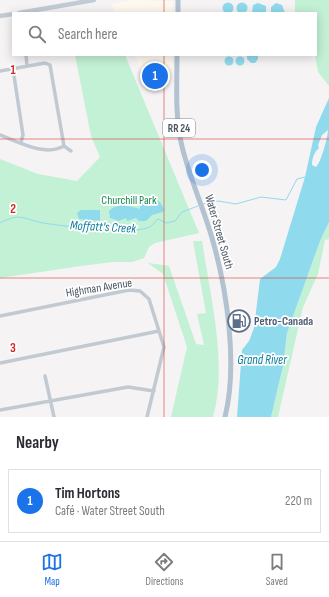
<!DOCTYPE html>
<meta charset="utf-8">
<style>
:root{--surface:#fff;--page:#f2f2f3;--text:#2b2b33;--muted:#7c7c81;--line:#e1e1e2;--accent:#1a73e8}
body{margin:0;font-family:"Sofia Sans Condensed",sans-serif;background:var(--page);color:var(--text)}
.you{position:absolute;left:202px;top:170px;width:14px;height:14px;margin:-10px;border:3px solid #fff;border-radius:50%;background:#1a73e8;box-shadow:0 0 0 6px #1a73e833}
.badge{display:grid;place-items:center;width:26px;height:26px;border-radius:50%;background:var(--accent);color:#fff;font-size:13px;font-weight:700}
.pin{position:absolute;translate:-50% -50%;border:2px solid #fff;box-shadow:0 1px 4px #0006}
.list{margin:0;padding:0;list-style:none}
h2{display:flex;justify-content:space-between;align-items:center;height:52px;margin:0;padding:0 16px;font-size:17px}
h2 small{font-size:13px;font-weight:400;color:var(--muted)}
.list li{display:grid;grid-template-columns:26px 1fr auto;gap:12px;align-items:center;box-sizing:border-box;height:64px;margin:0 8px 8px;padding:0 8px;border:1px solid var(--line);border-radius:0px}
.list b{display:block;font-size:15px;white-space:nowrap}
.list p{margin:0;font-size:13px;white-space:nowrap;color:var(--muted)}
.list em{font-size:13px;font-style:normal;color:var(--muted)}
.icon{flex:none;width:22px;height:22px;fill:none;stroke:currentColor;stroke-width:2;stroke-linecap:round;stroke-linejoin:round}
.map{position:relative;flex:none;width:329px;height:417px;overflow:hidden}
.search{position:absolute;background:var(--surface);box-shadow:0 2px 10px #0003;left:12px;right:12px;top:12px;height:44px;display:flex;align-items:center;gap:10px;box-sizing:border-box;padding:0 14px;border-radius:0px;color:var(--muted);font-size:15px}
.sheet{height:124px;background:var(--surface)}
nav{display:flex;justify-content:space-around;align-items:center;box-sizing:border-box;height:56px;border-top:1px solid var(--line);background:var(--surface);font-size:11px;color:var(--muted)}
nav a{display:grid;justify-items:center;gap:2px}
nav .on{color:var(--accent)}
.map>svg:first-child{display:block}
.commercial{fill:#fdf9ef}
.green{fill:#c3f1d5}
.water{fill:#90daee;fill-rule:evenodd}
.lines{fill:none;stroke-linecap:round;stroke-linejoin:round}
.stream{stroke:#90daee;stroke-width:1}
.street{stroke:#c1cad2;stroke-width:3.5}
.secondary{stroke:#c1cbd6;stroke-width:4.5}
.primary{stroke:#b3c2d1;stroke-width:5}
.grid{fill:none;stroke:#d62828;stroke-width:1;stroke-opacity:0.55}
.labels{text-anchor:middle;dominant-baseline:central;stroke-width:3.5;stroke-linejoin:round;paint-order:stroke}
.shield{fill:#fff;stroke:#808990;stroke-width:1}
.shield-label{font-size:11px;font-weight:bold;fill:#4a5661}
.park-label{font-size:12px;fill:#17864f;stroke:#fff}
.street-label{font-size:12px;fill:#4a5661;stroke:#fff}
.service-label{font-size:12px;font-weight:bold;fill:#4e5e75;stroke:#fff;text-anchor:start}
.water-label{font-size:13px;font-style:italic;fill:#0c7c9b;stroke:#fff}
.grid-label{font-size:13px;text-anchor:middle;font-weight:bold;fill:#d62828;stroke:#fff;stroke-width:3.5;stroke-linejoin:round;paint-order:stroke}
</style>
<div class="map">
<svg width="329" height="417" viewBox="0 0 329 417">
<rect width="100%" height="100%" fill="#f5f3f3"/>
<!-- commercial -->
<path class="commercial" d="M132,0L173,1L172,13H115L111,4Z
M135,55H172L171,84H145Z
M230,308H246L248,322L237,335H233Z"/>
<!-- green -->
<path class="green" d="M295,0H329V86L318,72L315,55L316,13H295Z
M75,55H125L199,233L155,243L149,247L144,258L132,262H113L81,266L0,278V159L38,174L77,181L100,157L91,136Z
M329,222V239L325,240L318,274L303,307L278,417H271L283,366L287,333L320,241Z
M193,241H202C210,295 228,364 213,417H171L187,347L163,274L148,263L169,266L196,344L204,345L197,314L206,313Z"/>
<!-- water -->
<path class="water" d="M222.5 8a5.5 5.5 0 1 1 11 0a5.5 5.5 0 1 1-11 0Z
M236.5 8a5.5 5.5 0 1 1 11 0a5.5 5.5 0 1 1-11 0Z
M258,3L266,6V13H252L253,5Z
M276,3L282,5L285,13H271V7Z
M247,55H258V59L255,63H251L247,59Z
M235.5 61a4.5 4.5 0 1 1 9 0a4.5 4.5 0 1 1-9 0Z
M224.5 61a4.5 4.5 0 1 1 9 0a4.5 4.5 0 1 1-9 0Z
M329,98V222L320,241L287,333L283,366L271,417H237L242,350L249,341L254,328L260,279L276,267L280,259L305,177L316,127ZM328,130C328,136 321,163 316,167L312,165C312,159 314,152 319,148L318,145L322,135Z
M147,197L160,202L164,209L163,212L152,215L146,221H139L136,218L127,221L126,218L119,221L110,218L109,211C117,202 130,206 140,209V203L145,201Z
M81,210H100V221L79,219L77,213Z"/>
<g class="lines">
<!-- stream -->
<path class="stream" d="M203,204L218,201L236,204L261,197L286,200L297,179L305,177
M0,223C22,212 22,219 43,223C62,226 135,235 150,227C153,225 155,221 158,219L166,223L175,221L182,212L198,206"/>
<!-- street -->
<path class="street" d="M26,55L27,66
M13,69L23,135L21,142
M0,71L45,63L50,65L64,146L71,151
M0,135C19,142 45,157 64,146
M0,316L129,290L140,291L149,299L164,347L147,417
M0,363L159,331
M45,376L54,417
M0,410L128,387L154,391"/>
<!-- secondary -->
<path class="secondary" d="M19,13L94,0
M0,16L13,14"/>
<!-- primary -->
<path class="primary" d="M178,13V0
M177,55C177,84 175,114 181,142C188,175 203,206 212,238C227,289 238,365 225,417"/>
</g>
<!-- grid -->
<path class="grid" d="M164,0V13M164,55V417M0,139H329M0,278H329"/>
<!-- icons -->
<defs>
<g id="fuel-ring" transform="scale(1.15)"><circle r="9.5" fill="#fff" stroke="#5c6f8a" stroke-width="1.5"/><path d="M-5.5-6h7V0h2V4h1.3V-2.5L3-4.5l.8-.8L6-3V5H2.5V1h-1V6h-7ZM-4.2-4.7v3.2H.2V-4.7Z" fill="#5c6f8a"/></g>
</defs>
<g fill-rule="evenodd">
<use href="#fuel-ring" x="239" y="321"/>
</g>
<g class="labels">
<!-- shield labels -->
<rect class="shield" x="163" y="119" width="32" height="18" rx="3"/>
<g class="shield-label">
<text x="179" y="128">RR 24</text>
</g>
<!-- park labels -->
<g class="park-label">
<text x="129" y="200">Churchill Park</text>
</g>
<!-- street labels -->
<g class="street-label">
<text transform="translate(219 232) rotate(74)">Water Street South</text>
<text transform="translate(99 288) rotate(-9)">Highman Avenue</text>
</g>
<!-- service labels -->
<g class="service-label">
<text x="254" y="321">Petro-Canada</text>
</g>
<!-- water labels -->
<g class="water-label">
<text transform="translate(103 227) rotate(3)">Moffatt's Creek</text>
<text x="262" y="360">Grand River</text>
</g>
</g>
<g class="grid-label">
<text x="13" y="74">1</text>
<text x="13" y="213">2</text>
<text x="13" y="352">3</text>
</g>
</svg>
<div class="you"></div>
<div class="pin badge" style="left:155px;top:76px">1</div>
<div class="search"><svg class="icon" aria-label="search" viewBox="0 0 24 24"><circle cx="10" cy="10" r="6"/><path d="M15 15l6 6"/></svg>Search here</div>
</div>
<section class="sheet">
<h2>Nearby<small></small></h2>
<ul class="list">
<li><span class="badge">1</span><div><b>Tim Hortons</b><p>Café · Water Street South</p></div><em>220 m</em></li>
</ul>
</section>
<nav>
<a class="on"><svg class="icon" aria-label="map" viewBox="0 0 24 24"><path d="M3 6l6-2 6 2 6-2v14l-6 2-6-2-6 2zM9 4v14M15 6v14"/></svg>Map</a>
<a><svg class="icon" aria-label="directions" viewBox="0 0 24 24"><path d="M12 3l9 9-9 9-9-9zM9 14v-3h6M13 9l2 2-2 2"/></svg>Directions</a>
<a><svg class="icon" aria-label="saved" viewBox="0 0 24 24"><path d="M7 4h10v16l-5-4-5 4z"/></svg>Saved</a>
</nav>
